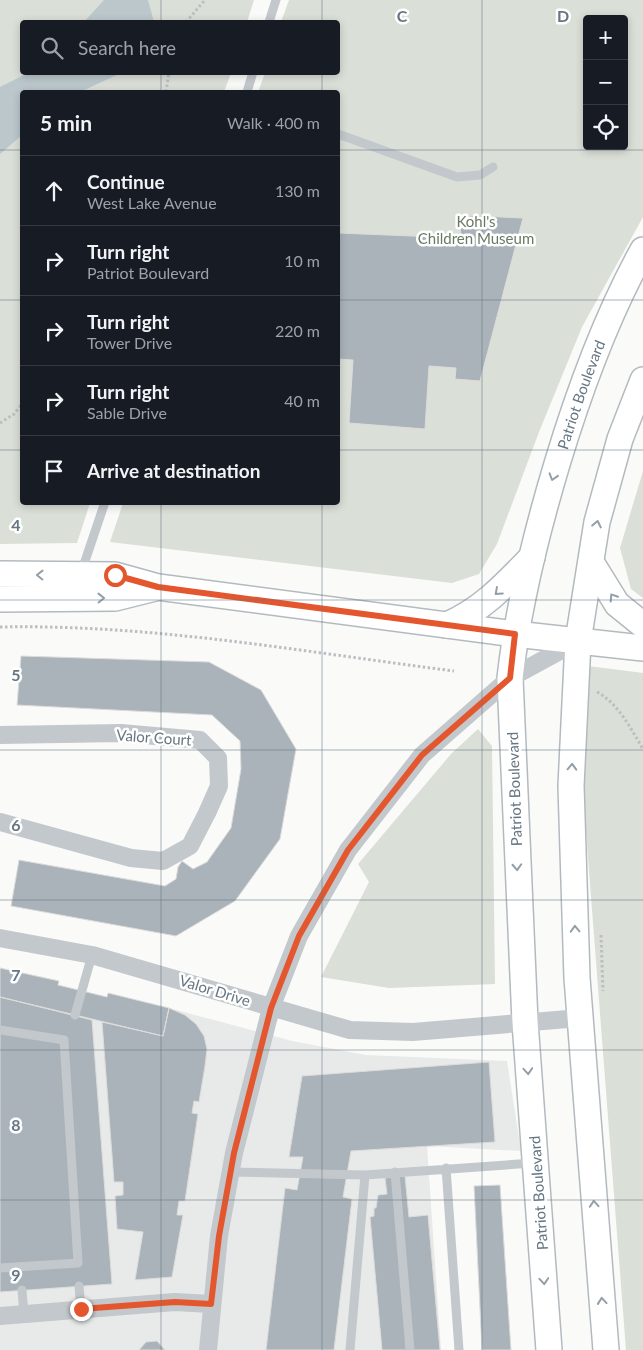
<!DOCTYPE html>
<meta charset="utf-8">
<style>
:root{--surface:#171b24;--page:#242831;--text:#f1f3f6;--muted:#9ea1a6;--line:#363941}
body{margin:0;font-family:Lato,sans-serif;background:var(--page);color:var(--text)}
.controls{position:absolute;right:15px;top:15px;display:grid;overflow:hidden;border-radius:5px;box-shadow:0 2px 8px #0003}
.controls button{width:45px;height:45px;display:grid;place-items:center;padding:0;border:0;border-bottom:1px solid var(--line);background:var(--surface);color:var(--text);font:25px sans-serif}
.stop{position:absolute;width:15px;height:15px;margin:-11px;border:4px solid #e4572e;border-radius:50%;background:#fff}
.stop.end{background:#e4572e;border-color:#fff;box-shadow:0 1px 5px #0008}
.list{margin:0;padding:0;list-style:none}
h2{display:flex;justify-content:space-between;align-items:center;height:65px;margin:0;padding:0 20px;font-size:21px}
h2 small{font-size:16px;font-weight:400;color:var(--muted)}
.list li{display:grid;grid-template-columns:32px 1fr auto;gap:15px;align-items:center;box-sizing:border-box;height:70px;padding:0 20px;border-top:1px solid var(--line)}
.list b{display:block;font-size:19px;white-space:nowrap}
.list p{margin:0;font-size:16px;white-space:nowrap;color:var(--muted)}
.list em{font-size:16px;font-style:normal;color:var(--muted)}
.icon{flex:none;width:28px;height:28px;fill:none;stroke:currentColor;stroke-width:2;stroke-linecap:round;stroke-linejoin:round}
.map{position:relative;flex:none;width:643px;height:1350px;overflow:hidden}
.search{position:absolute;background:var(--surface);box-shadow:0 2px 8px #0003;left:20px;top:20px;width:320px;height:55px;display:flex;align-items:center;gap:12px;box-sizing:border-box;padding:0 18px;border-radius:5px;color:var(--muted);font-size:19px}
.panel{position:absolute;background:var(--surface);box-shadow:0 2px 8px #0003;left:20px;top:90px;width:320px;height:415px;border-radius:5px}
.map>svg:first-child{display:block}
.built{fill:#e8e9e9}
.green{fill:#dadfd7;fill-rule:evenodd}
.water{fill:#bbc7cb}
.building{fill:#aab3b9;stroke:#dcdcda}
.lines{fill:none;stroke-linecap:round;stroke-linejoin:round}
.secondary-casing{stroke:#b3babf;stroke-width:28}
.path{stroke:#bbbfc2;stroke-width:3;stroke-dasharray:2.5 2.5;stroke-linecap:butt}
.lane{stroke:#c3c8cc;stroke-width:9}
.street{stroke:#c3c8cc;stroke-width:18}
.secondary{stroke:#fff;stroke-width:25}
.oneway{stroke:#939fa8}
.route{stroke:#e4572e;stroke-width:6}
.grid{fill:none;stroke:#657683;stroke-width:1;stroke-opacity:0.55}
.labels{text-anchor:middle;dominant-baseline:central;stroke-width:5;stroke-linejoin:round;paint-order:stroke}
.park-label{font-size:15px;fill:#687a64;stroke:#fff}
.street-label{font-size:15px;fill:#657683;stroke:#fff}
.grid-label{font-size:16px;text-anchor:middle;font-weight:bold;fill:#657683;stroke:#fff;stroke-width:5;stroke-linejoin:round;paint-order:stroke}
</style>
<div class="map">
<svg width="643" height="1350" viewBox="0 0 643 1350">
<rect width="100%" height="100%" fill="#fafaf8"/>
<!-- built -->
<path class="built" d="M0,997L163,1036L169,1008L292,1041L366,1055L507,1061L521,1151L427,1146L441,1350H0Z"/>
<!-- green -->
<path class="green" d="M0,0H254L247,22H22V72L231,73L224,92H22V502L90,503L77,543L0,544Z
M289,0H643V217L582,327L539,432L497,544L479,574L452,583L110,542L123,503L338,502V92H258L265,73L338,72V22H281ZM587,19H624V146H587Z
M643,471V598L631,589L620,548Z
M588,666L643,673V1350H626L583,793Z
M478,729L492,746L495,984L389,988L321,977L369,882L358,864L451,754Z"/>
<!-- water -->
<path class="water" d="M104,0H148L154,22H84Z
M30,72H121V73L80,92H22V135L0,154V87Z"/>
<!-- building -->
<path class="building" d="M459,215L523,218L480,381L455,379L456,368L429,366L425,429L349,423L353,360L338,359V233L461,238Z
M21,656L209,662L261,690L296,749L280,839L235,901L176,936L11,906L19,860L165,886L176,879L178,867L182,861L193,869L207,862L231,828L241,769L240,741L212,715L17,705Z
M0,968L59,981L58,985L107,997L108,993L169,1008L163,1036L0,997Z
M0,997L92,1020L112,1284L0,1292Z
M169,1008L185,1015L196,1024L204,1036L207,1049L205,1066L199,1102L194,1101L192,1113L198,1114L185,1201H179L177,1215H183L172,1277L135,1280L143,1232L117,1229L115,1196L123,1195V1182H114L102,1022L163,1036Z
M489,1062L495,1142L351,1151L343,1197L352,1199L334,1350H266L285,1188L297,1190L303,1157H289L302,1076Z
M405,1176L409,1217L428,1215L440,1350H382L370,1217L374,1216V1208H376L378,1195L387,1194L385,1178Z
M500,1185L511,1350H482L474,1186Z
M157,1341L165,1350H139L146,1342Z"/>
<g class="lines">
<!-- secondary casing -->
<g class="secondary-casing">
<g id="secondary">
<path d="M591,562L617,604L643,625"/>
<path d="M0,574L115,575L158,587L515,634L643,648"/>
<path d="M0,599L115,598L155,588"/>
<path d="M447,625C482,610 506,584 532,557"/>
<path id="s1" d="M549,1350L525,1022L510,678C518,606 536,534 557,464C579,391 606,317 643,250"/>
<path d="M606,1350L577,978L571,786L578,641L597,522L620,439L643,380"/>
</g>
</g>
<!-- path -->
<path class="path" d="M186,22L205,0
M166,92L169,72
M0,423L14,414L22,404
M0,627C153,624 304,652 454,671
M597,692C618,703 631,729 643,749
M601,935L603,991"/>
<!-- lane -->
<path class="lane" d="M269,22L276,0
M247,92L253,72
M338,134L457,177L480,175L493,167
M81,573L105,502
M75,1015L92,955
M0,1030L64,1040L78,1263L0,1268
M446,1168L459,1350
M230,1172L365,1175
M395,1172L410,1350
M79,1286L81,1309
M22,1290L24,1314
M350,1350L365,1175L533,1163"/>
<!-- street -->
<path class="street" d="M0,735L121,733L200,740L218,758L219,786L207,813L190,846L163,861L131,858L0,822
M0,938L92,955L350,1030L413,1032L580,1018
M0,1316L175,1302L211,1304
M208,1350L219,1236L234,1153L271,1008L299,936L348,850L422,755L510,678L578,641"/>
<!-- secondary -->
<use href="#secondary" class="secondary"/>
</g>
<!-- one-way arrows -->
<defs><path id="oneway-chevron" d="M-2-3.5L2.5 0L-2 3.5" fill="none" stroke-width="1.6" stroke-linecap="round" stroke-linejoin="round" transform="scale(1.25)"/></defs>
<g class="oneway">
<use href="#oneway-chevron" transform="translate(553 477) rotate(107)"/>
<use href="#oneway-chevron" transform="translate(597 524) rotate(-78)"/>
<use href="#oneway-chevron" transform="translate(40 575) rotate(-179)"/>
<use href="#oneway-chevron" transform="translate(498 592) rotate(138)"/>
<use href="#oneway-chevron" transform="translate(613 597) rotate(-123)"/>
<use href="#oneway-chevron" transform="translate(101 598) rotate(-1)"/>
<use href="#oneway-chevron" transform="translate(572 767) rotate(-88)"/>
<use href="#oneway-chevron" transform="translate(517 867) rotate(87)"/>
<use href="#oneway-chevron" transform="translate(575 929) rotate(-92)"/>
<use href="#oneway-chevron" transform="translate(528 1071) rotate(86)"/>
<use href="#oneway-chevron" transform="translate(594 1204) rotate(-94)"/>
<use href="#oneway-chevron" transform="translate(544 1281) rotate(86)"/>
<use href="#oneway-chevron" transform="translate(602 1301) rotate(-95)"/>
</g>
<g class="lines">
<!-- route -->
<path class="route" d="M81,1309L175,1302L211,1304L219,1236L234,1153L271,1008L299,936L348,850L422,755L510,678L515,634L158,587L115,575"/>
</g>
<!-- grid -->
<path class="grid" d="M161,0V22M322,0V22M482,0V1350M161,72V92M322,72V92M0,150H22M338,150H643M0,300H22M338,300H643M0,450H22M338,450H643M161,502V1350M322,502V1350M0,600H643M0,750H643M0,900H643M0,1050H643M0,1200H643"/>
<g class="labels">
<!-- park labels -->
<g class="park-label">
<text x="476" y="221">Kohl's<tspan x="476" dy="17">Children Museum</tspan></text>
</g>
<!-- street labels -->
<g class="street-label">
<text stroke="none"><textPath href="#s1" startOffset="966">Patriot Boulevard</textPath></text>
<text transform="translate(154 737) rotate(4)">Valor Court</text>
<text transform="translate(514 789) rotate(-92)">Patriot Boulevard</text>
<text transform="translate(215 990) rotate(17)">Valor Drive</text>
<text transform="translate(538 1193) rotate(-94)">Patriot Boulevard</text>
</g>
</g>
<g class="grid-label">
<text x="402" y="22">C</text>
<text x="563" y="22">D</text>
<text x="16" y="531">4</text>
<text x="16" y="681">5</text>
<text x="16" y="831">6</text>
<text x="16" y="981">7</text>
<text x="16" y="1131">8</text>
<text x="16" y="1281">9</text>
</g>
</svg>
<div class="controls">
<button>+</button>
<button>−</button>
<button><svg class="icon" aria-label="locate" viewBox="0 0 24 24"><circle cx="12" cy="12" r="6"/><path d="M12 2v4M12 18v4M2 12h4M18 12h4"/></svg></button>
</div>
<div class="stop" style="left:115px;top:575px"></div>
<div class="stop end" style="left:81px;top:1309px"></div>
<div class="search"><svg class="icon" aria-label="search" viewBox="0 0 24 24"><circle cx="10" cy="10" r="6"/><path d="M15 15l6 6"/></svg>Search here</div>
<section class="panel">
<h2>5 min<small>Walk · 400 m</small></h2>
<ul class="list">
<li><svg class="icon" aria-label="ahead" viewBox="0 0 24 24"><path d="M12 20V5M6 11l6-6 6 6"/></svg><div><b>Continue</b><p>West Lake Avenue</p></div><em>130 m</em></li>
<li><svg class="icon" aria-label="right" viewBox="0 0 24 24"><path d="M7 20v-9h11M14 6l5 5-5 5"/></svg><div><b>Turn right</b><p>Patriot Boulevard</p></div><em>10 m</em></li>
<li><svg class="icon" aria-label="right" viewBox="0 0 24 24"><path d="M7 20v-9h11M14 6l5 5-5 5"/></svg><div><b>Turn right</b><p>Tower Drive</p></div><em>220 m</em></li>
<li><svg class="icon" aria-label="right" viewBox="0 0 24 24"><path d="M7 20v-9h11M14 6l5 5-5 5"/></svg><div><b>Turn right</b><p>Sable Drive</p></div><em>40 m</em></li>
<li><svg class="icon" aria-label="arrive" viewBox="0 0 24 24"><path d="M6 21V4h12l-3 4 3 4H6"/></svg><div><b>Arrive at destination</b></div></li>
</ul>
</section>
</div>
